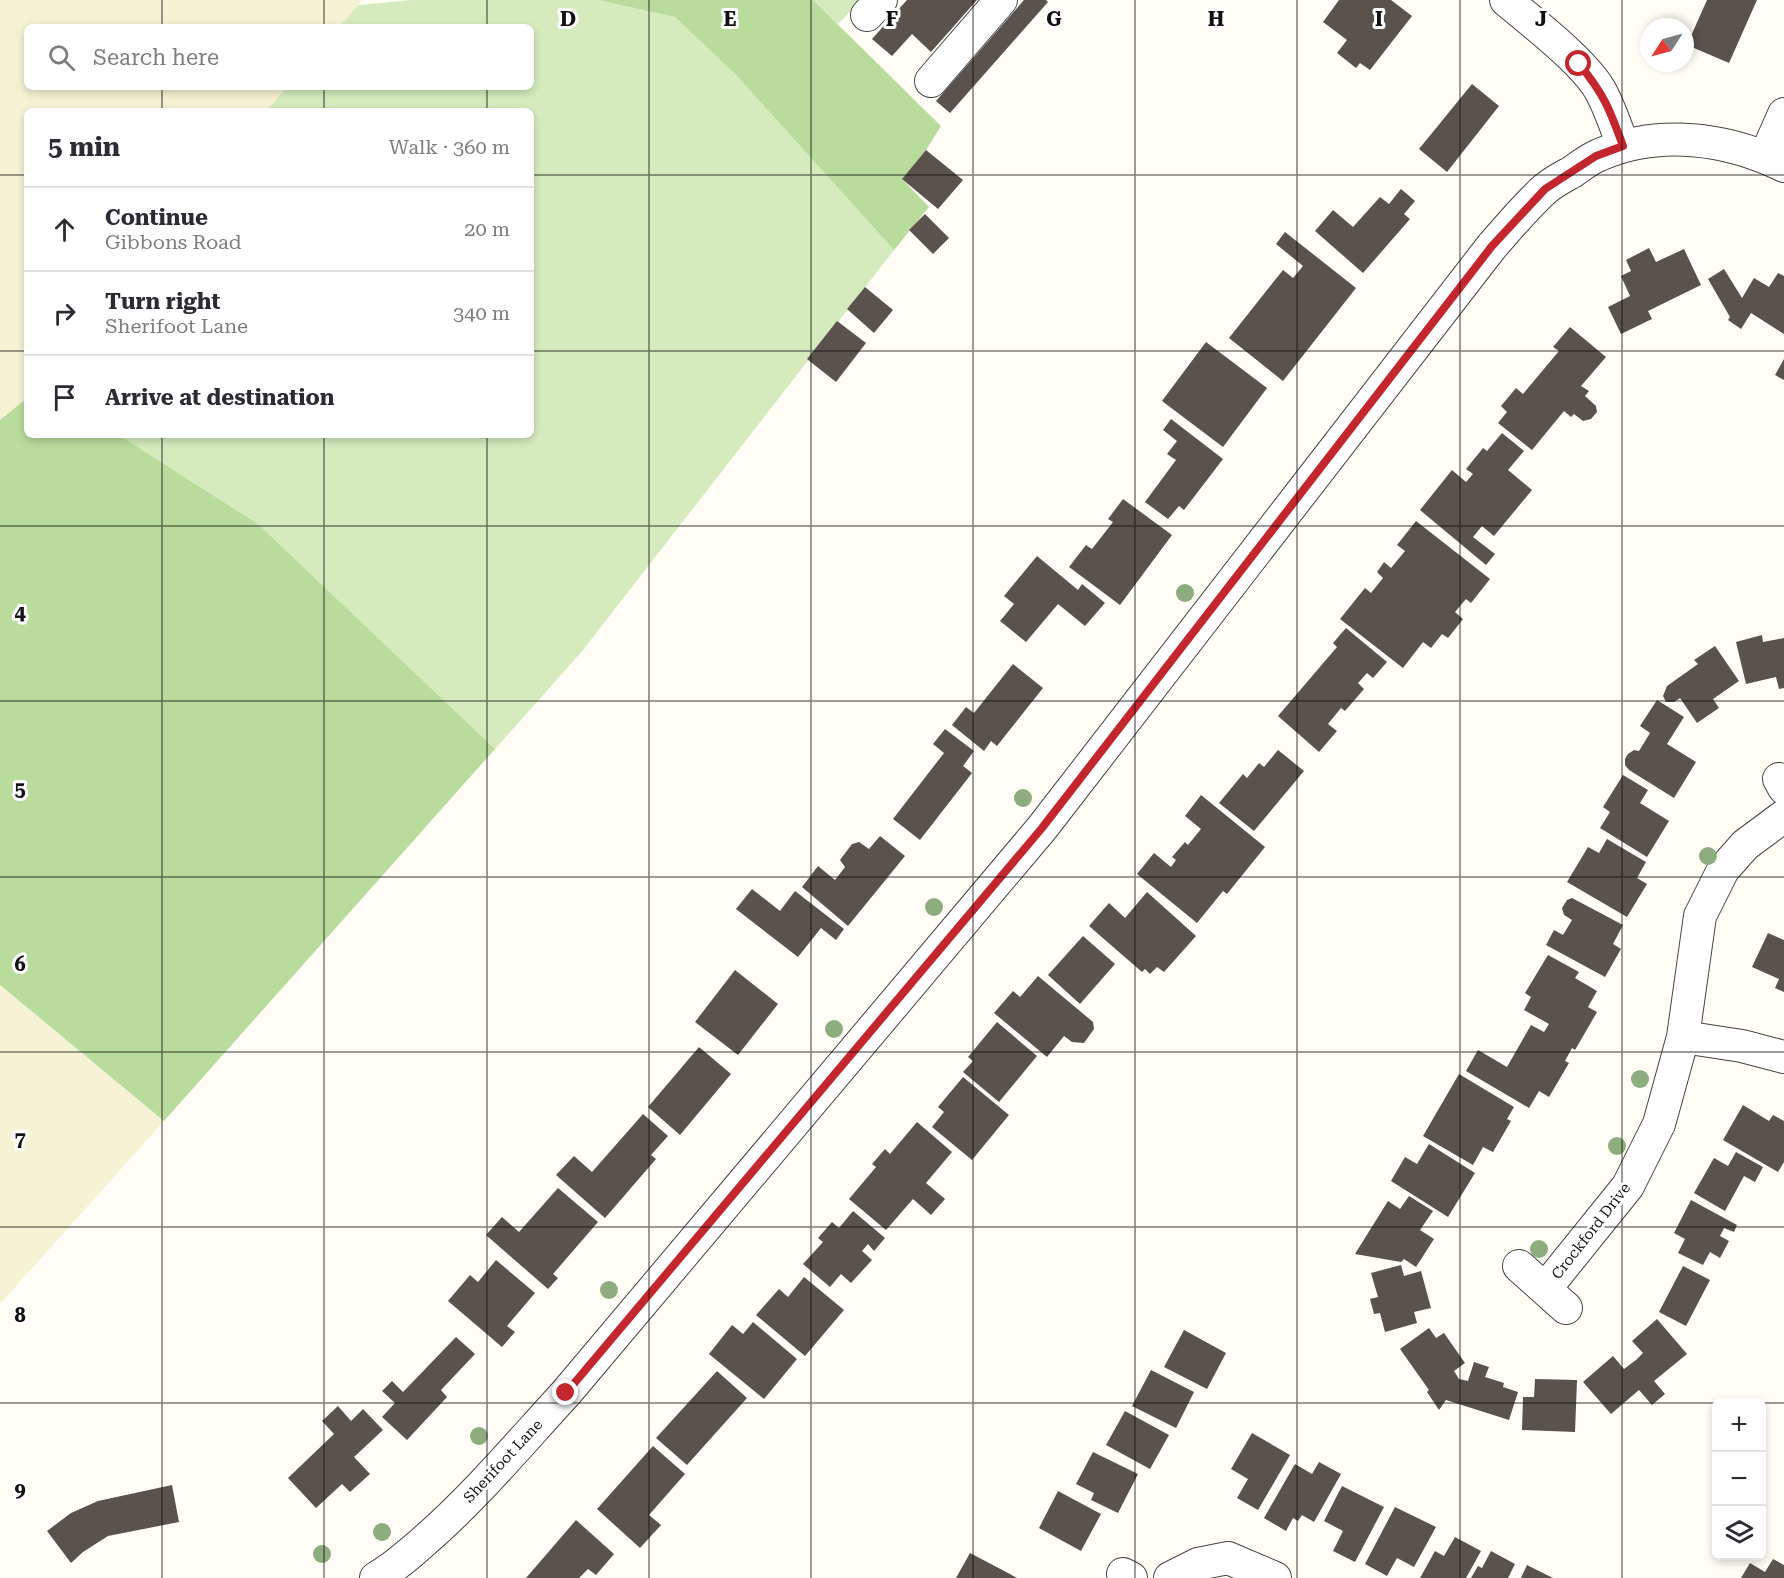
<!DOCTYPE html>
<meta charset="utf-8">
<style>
:root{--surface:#fff;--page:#f7f7f7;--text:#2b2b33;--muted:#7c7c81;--line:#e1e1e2}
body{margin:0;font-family:"Roboto Serif",serif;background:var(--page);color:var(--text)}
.controls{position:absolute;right:18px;bottom:18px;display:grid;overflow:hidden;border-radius:9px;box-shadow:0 3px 9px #0003}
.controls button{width:54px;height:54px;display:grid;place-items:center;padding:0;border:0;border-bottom:2px solid var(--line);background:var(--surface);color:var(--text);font:30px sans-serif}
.compass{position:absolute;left:1640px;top:18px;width:54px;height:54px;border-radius:50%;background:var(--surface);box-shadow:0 3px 9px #0003;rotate:234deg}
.stop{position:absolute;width:18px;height:18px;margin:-14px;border:4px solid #c4262e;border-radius:50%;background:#fff}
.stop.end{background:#c4262e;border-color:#fff;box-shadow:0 2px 6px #0008}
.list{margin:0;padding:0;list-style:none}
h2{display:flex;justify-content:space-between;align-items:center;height:78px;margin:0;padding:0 24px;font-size:26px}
h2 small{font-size:20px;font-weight:400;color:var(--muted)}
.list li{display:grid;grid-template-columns:39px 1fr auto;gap:18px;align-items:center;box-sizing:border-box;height:84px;padding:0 24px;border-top:2px solid var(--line)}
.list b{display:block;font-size:22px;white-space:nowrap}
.list p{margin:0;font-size:20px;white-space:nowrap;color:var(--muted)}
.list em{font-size:20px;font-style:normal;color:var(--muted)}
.icon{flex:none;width:33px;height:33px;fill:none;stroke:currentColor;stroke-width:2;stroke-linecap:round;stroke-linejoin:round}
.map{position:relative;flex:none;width:1784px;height:1578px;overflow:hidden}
.search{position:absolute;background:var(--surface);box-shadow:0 3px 9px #0003;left:24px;top:24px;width:510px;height:66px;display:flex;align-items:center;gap:15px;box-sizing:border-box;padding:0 21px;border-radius:9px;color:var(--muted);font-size:22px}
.panel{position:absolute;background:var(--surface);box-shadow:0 3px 9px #0003;left:24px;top:108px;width:510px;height:330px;border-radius:9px}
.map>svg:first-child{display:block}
.farmland{fill:#f6f3d4}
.green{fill:#d5ebbd}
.forest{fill:#b9dc9c}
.building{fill:#5a524d}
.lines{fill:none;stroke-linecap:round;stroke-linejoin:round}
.minor-casing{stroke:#444;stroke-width:34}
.minor{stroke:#fff;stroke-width:32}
.tree{fill:#8dad7f}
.route{stroke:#c4262e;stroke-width:8}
.grid{fill:none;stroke:#111;stroke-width:1.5;stroke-opacity:0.55}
.labels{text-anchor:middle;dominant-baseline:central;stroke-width:6;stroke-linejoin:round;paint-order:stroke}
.street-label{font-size:15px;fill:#111;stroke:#fff}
.grid-label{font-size:20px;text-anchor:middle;font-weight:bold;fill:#111;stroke:#fff;stroke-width:6;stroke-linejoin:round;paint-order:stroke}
</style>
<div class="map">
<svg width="1784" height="1578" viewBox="0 0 1784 1578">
<rect width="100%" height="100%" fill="#fffdf5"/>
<!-- farmland -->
<path class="farmland" d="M0,0H362L339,27H27V87H287L266,111H27V398L0,420Z
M0,985L164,1121L0,1304Z"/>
<!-- green -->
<path class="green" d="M412,0H598L675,17L736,75L894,250L583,650L495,749L258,524L119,435H531V111H266L287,87H531V27H339L358,5Z
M813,0H861L838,24Z"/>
<!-- forest -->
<path class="forest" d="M598,0H813L941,126L926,150L902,179L929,207L894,250L736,75L675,17Z
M27,398V435H119L258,524L495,749L164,1121L0,985V420Z"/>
<!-- building -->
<path class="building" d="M907,0H977L931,52L912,34L892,56L872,39Z
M1024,0H1046L1048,2L950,113L936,101Z
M1339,0H1391L1412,16L1370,70L1360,63L1356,68L1337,53L1347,40L1323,22Z
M1707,0H1757L1729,63L1687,45Z
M1472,84L1499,106L1447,172L1419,149Z
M926,150L963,180L938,209L902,179Z
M1401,189L1415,201L1404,214L1410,219L1363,273L1315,231L1333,210L1353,227L1380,197L1389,204Z
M925,214L949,238L933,254L909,230Z
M1285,232L1356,288L1283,381L1229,338L1283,270L1293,278L1303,266L1276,244Z
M1649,248L1656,262L1684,249L1701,285L1648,311L1652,319L1621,334L1608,307L1630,296L1621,276L1631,271L1626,260Z
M1724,269L1742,298L1754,278L1769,287L1778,273L1784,276V334L1751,313L1741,329L1728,320L1730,317L1708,279Z
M865,287L893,310L874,333L847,309Z
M837,321L866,343L836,382L807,359Z
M1570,327L1606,357L1581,386L1589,391L1585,396L1596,406L1597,412L1591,419L1583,421L1574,414L1571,417L1564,411L1532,450L1498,423L1507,412L1501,406L1516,388L1523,394L1559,351L1553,347Z
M1206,342L1267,388L1223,447L1162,401Z
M1784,359V380L1775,375Z
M1171,419L1223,459L1184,510L1179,506L1168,519L1145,502L1176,460L1167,454L1177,441L1163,430Z
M1502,433L1524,451L1508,470L1532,490L1494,536L1482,526L1473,537L1495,554L1486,565L1420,510L1452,470L1466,482L1473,474L1466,469L1483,448L1487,451Z
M1123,499L1172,535L1120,605L1069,567L1086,545L1092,549L1113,522L1108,519Z
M1416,521L1490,579L1471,603L1466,599L1455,612L1463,619L1448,638L1442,634L1431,648L1423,642L1403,668L1340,619L1365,588L1371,593L1383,578L1377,572L1384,562L1391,568L1405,551L1397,545Z
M1037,556L1078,590L1082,584L1105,603L1085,626L1058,604L1026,642L1000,621L1014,604L1004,596Z
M1346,628L1387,662L1373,678L1367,673L1358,683L1364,689L1345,711L1341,708L1328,724L1337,731L1319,752L1278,716L1337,647L1333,643Z
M1762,635L1763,642L1784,638V688L1779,689L1776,677L1746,684L1736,642Z
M1715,646L1739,681L1713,699L1719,708L1697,723L1680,698L1674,702H1666L1663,696L1667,686L1698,664L1694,660Z
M1013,664L1043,688L997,746L991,741L984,751L952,725L966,707L974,713Z
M1657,700L1684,717L1667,744L1696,762L1674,798L1629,770L1625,765V759L1628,754L1634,750L1639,751L1650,733L1640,726Z
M945,729L974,751L963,766L972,773L920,840L893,819L944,753L933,744Z
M1278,750L1304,771L1254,831L1219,803L1243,774L1247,778L1259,763L1264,767Z
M1623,775L1648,790L1640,803L1669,821L1647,857L1600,828L1610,812L1603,807Z
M1201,795L1265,847L1227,894L1223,891L1197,923L1137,874L1154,853L1171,867L1176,860L1172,857L1185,842L1188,845L1201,829L1185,816Z
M880,836L905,856L848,926L802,887L818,866L835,880L845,867L840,860L852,844L859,842L869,849Z
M1607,839L1646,862L1637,878L1647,884L1627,917L1567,882L1588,847L1599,853Z
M752,889L780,911L795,891L844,929L836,940L821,928L798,957L736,909Z
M1147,892L1196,936L1164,972L1157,967L1150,974L1145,969L1142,972L1089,926L1109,903L1125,918Z
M1572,898L1623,925L1613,944L1621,949L1605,977L1546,945L1554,930L1563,935L1572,920L1564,915L1562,908L1567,900Z
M1768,933L1784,940V992L1775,988L1779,979L1752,967Z
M1083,936L1115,964L1080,1004L1048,975Z
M1548,955L1579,972L1575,978L1597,991L1588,1007L1597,1012L1575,1050L1572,1048L1565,1061L1569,1063L1549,1097L1539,1091L1529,1108L1466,1071L1478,1050L1507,1067L1531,1025L1544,1032L1549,1024L1524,1010L1531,997L1525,993Z
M735,970L778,1004L738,1055L695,1022Z
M1038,976L1093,1022L1094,1029L1084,1043L1072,1042L1064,1036L1047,1057L994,1013L1013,991L1020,997Z
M997,1022L1037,1056L999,1102L963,1072L973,1061L968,1057Z
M699,1047L731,1074L680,1135L648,1107Z
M1459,1074L1514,1107L1507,1119L1511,1121L1493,1152L1483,1147L1473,1165L1423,1136Z
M963,1077L1009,1115L972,1160L932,1127L944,1112L938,1107Z
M1743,1105L1769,1121L1773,1115L1784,1121V1162L1778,1172L1723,1140Z
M643,1114L668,1136L651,1155L656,1159L605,1218L556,1175L574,1156L592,1172Z
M917,1122L952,1152L926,1183L945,1199L931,1215L913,1199L886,1230L849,1199L876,1167L872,1164L885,1149L890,1154Z
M1429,1144L1475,1173L1448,1217L1391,1181L1405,1157L1417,1164Z
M1736,1152L1763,1167L1755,1182L1744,1176L1725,1211L1694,1193L1714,1158L1728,1166Z
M558,1188L598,1222L553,1274L558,1278L548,1289L486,1235L502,1217L519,1232Z
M1409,1196L1433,1211L1420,1230L1434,1239L1416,1267L1404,1259L1401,1262L1355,1254L1388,1201L1400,1209Z
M1691,1200L1737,1225L1734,1232L1724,1228L1720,1236L1729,1241L1720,1258L1710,1252L1703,1265L1678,1253L1685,1239L1674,1233Z
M853,1211L885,1238L874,1251L868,1244L862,1251L872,1260L851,1283L841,1274L830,1287L803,1264L823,1242L818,1238L832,1222L839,1228Z
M496,1260L535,1293L507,1326L515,1332L502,1347L448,1301L470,1275L478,1282Z
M1401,1265L1404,1276L1421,1271L1431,1308L1414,1312L1417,1323L1385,1332L1380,1313L1374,1314L1370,1299L1378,1297L1371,1273Z
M1683,1266L1710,1280L1686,1326L1659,1312Z
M804,1277L844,1310L805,1356L756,1315L779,1289L788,1297Z
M1657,1319L1687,1354L1654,1381L1665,1394L1652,1405L1639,1390L1611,1414L1583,1382L1613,1356L1624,1369L1636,1360L1643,1353L1632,1341Z
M753,1322L797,1359L764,1399L709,1354L732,1325L743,1334Z
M1429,1328L1436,1338L1444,1333L1465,1363L1454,1371L1459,1379L1468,1381L1474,1362L1489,1367L1485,1377L1504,1383L1503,1387L1518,1392L1509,1420L1446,1400L1439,1410L1427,1392L1429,1390L1400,1349Z
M1184,1330L1226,1353L1207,1389L1164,1367Z
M456,1337L475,1354L441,1390L447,1397L407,1440L382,1417L395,1403L382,1391L392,1381L403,1392Z
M1151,1370L1194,1392L1176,1428L1132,1406Z
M717,1371L747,1398L687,1465L656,1438Z
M1535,1379L1577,1380L1575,1432L1522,1430L1523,1397H1534Z
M338,1406L351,1421L363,1409L383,1430L354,1457L370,1474L350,1492L342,1484L316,1508L288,1478L334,1434L322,1421Z
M1125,1411L1169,1435L1150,1469L1106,1445Z
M1252,1433L1290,1455L1258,1510L1237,1498L1248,1479L1231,1469Z
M653,1446L685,1474L649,1515L661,1525L640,1548L597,1509Z
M1093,1452L1138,1474L1118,1513L1091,1500L1094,1493L1076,1484Z
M1319,1462L1341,1474L1314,1522L1302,1515L1298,1521L1293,1518L1286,1531L1264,1518L1295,1464L1312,1474Z
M172,1485L179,1522L108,1536L83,1552L71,1563L47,1531L71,1513L98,1501Z
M1342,1486L1384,1507L1355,1562L1333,1551L1343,1531L1324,1521Z
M1058,1491L1101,1514L1081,1551L1039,1528Z
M1395,1507L1436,1527L1414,1567L1397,1558L1387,1576L1365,1564Z
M576,1520L614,1554L596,1575L588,1569L579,1578H526Z
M1455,1537L1481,1551L1466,1578H1420L1435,1551L1444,1556Z
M1491,1551L1515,1564L1508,1578H1471L1478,1566L1482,1568Z
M970,1553L1008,1573L1017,1578H956Z
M1773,1559L1784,1565V1578H1741L1750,1563L1765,1572Z
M1527,1565L1553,1578H1521Z"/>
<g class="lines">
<!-- minor casing -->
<g class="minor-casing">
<path id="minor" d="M1506,0C1533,23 1583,61 1600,90C1610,108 1616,127 1623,146
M867,15L881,0
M931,81L1001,0
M1765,157L1784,114
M1779,779L1784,788
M1784,816L1745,845L1723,870L1700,916L1683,1037L1742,1046L1784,1057
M1519,1266L1566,1308
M1545,1289L1628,1186L1659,1124L1683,1037
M1123,1574L1131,1578
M376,1578C394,1568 408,1555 423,1542C475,1497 520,1443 566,1393L1042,828L1492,246C1509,227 1526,206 1545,189C1553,182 1563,177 1572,172C1581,166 1589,159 1599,155C1659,129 1727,138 1784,166
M1170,1578L1198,1564L1228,1558L1275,1578"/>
</g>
<!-- minor -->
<use href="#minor" class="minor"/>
</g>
<!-- trees -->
<g class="tree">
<circle cx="1185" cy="593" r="9"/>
<circle cx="1023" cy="798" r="9"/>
<circle cx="1708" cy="856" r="9"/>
<circle cx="934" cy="907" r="9"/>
<circle cx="834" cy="1029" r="9"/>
<circle cx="1640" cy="1079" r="9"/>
<circle cx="1617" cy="1146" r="9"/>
<circle cx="1539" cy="1249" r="9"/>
<circle cx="609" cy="1290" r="9"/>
<circle cx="479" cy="1436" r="9"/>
<circle cx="382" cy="1532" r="9"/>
<circle cx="322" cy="1554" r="9"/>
</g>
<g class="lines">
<!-- route -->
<path class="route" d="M566,1393L1042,828L1492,246L1545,189L1596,156L1623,146C1610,110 1604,94 1579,64"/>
</g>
<!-- grid -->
<path class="grid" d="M162,0V27M324,0V27M487,0V27M649,0V1578M811,0V1578M973,0V1578M1135,0V1578M1297,0V1578M1460,0V1578M1622,0V1578M162,87V111M324,87V111M487,87V111M0,175H27M531,175H1784M0,351H27M531,351H1784M162,435V1578M324,435V1578M487,435V1578M0,526H1784M0,701H1784M0,877H1784M0,1052H1784M0,1227H1784M0,1403H1716M1762,1403H1784"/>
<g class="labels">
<!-- street labels -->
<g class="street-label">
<text transform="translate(1591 1231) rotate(-52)">Crockford Drive</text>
<text transform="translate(503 1461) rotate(-47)">Sherifoot Lane</text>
</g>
</g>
<g class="grid-label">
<text x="568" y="26">D</text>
<text x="730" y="26">E</text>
<text x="892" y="26">F</text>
<text x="1054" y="26">G</text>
<text x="1216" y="26">H</text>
<text x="1379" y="26">I</text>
<text x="1541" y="26">J</text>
<text x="20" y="620">4</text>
<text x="20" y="796">5</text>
<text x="20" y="971">6</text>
<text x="20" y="1146">7</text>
<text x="20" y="1322">8</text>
<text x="20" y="1497">9</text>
</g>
</svg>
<div class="controls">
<button>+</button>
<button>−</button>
<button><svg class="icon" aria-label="layers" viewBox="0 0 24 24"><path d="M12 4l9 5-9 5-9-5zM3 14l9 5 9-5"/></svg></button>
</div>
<svg class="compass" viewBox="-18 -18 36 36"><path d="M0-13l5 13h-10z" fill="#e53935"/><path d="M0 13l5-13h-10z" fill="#7c7c81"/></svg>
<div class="stop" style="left:1579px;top:64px"></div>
<div class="stop end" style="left:566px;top:1393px"></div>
<div class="search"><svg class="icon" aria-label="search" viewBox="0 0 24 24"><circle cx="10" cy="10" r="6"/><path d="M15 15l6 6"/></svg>Search here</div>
<section class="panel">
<h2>5 min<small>Walk · 360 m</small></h2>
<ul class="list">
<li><svg class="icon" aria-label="ahead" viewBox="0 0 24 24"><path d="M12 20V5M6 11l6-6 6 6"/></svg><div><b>Continue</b><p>Gibbons Road</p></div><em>20 m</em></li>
<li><svg class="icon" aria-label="right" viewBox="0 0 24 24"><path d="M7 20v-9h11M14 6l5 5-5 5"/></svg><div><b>Turn right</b><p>Sherifoot Lane</p></div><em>340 m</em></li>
<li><svg class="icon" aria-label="arrive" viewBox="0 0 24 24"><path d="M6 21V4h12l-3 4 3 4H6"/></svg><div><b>Arrive at destination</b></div></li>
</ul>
</section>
</div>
